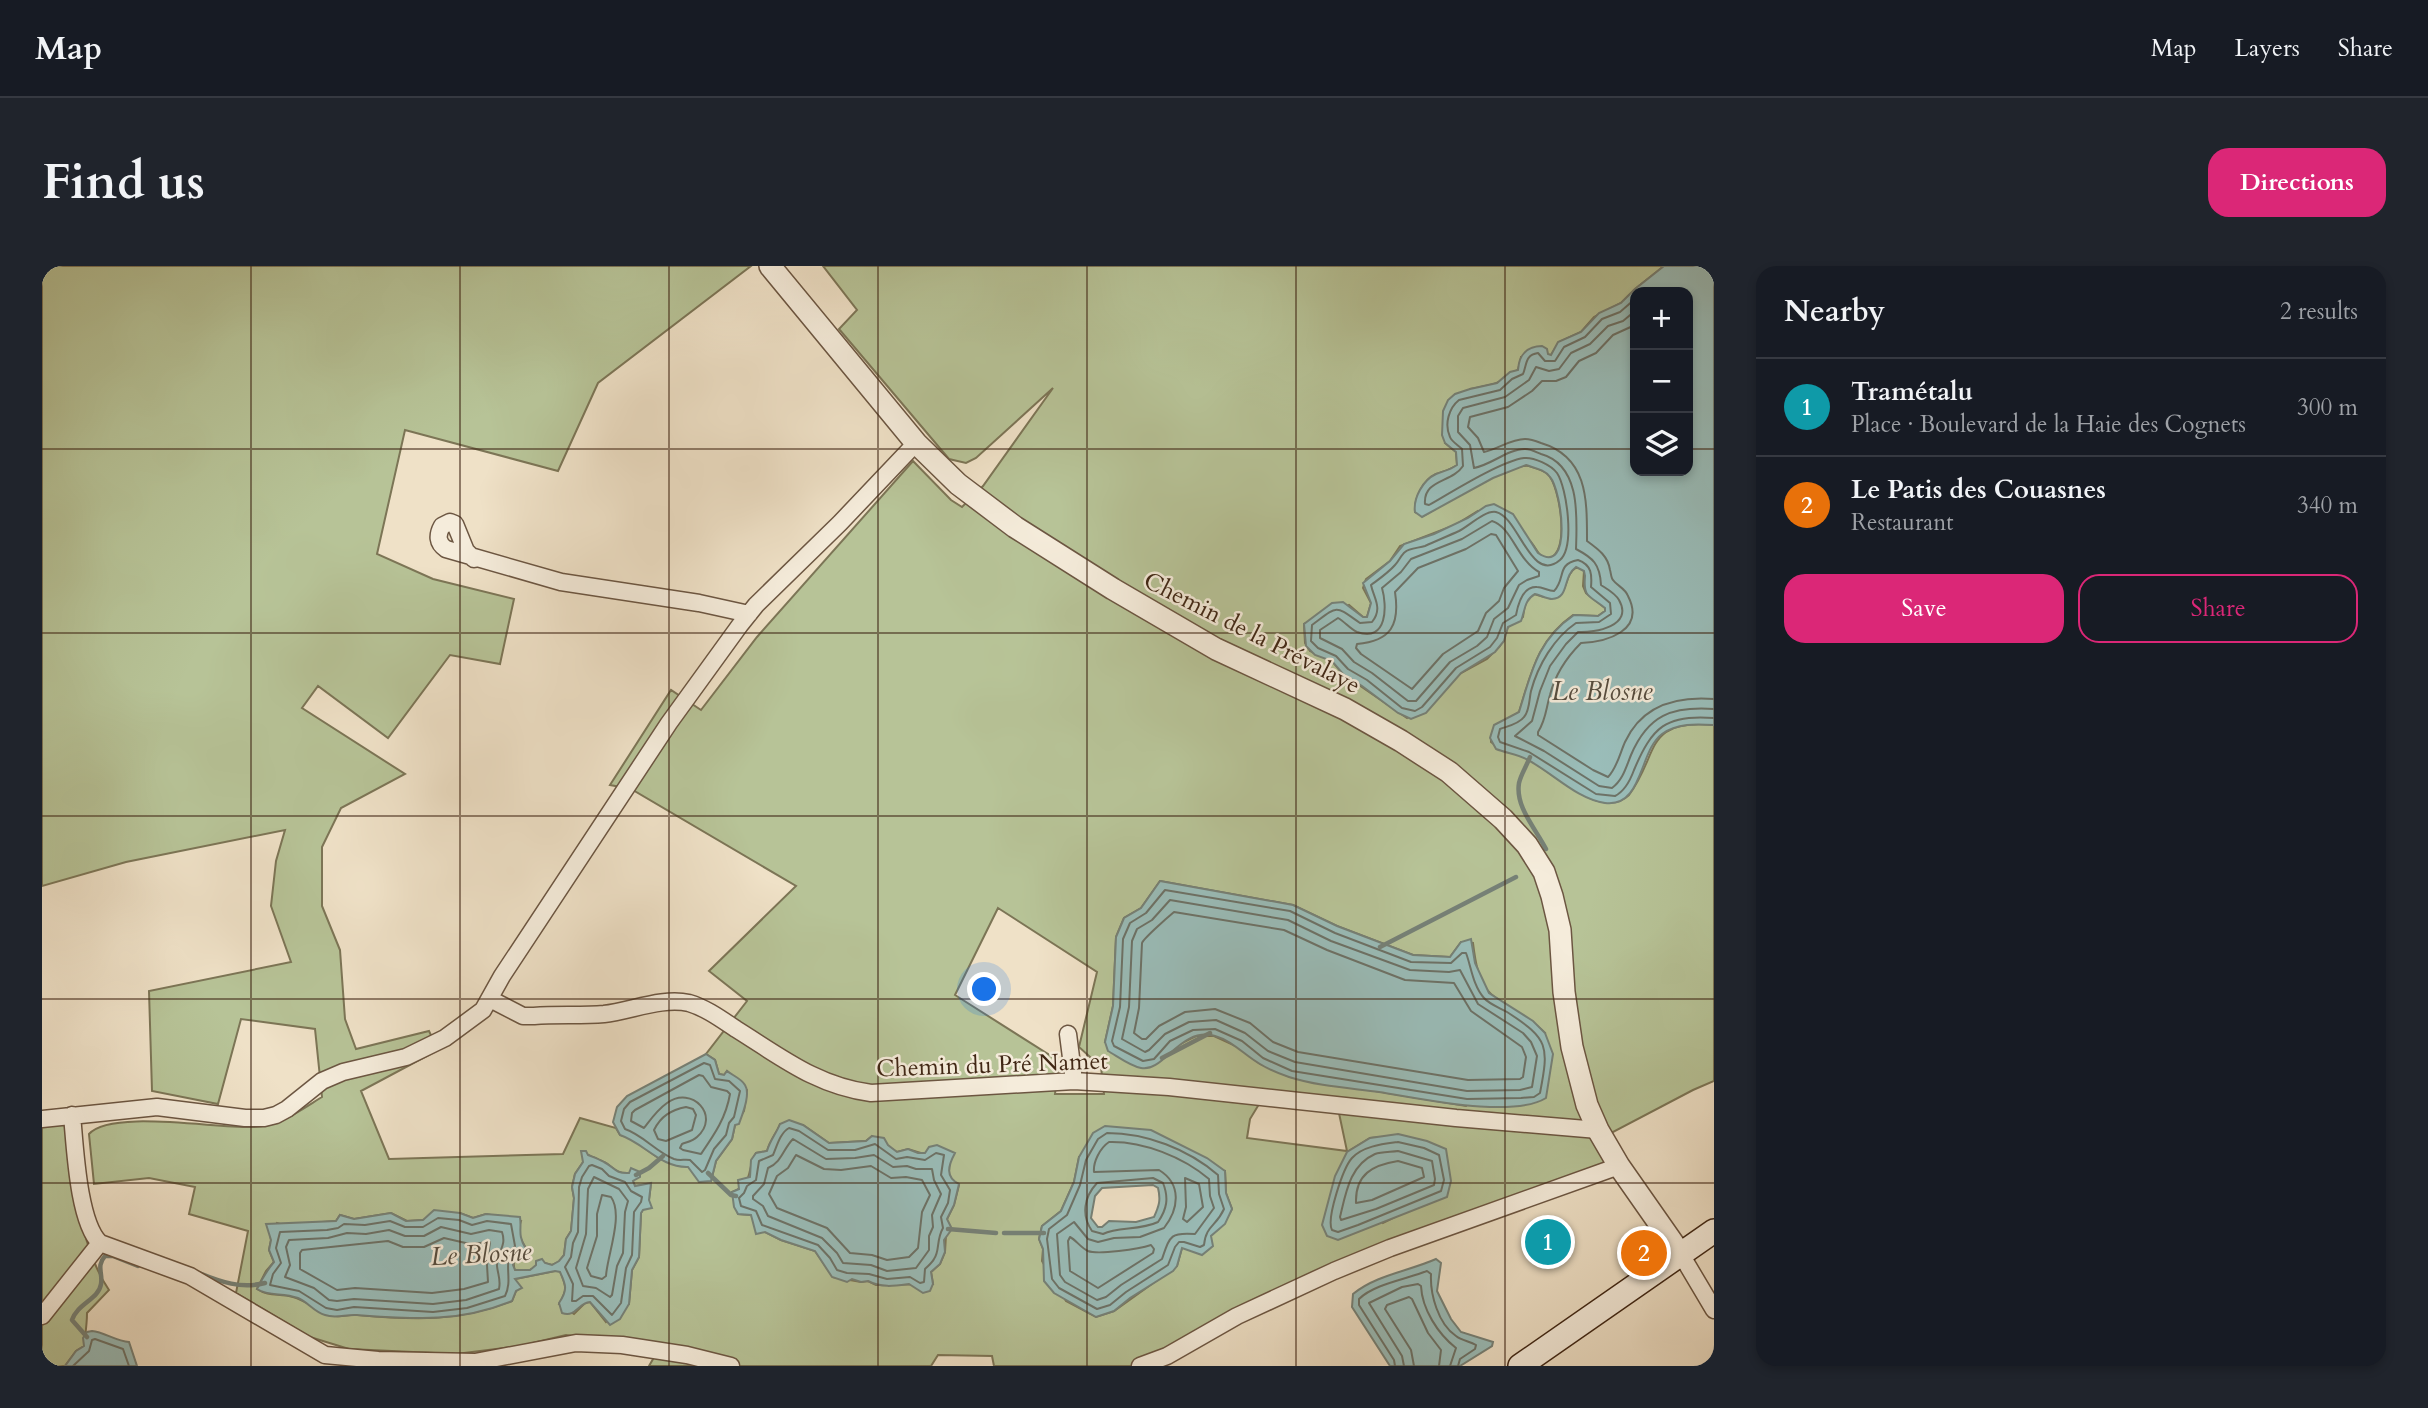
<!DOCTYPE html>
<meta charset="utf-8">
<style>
:root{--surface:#171b24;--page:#20242c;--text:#f1f3f6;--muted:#9ea1a6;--line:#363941;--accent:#db2777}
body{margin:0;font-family:Cardo,serif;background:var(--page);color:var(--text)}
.controls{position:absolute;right:21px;top:21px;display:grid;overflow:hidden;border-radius:14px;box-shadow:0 4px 10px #0003}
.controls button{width:63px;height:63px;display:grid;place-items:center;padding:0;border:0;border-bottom:2px solid var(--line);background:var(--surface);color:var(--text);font:35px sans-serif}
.you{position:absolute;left:943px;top:724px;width:24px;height:24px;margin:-18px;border:5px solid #fff;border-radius:50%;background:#1a73e8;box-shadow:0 0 0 10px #1a73e833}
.badge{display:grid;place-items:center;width:46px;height:46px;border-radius:50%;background:var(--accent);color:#fff;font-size:23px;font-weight:700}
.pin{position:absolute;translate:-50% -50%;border:4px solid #fff;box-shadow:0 2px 7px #0006}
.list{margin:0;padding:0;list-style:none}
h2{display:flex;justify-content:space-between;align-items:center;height:91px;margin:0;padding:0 28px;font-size:30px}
h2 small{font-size:23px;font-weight:400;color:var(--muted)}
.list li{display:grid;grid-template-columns:46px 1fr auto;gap:21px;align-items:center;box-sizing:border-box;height:98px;padding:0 28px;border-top:2px solid var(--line)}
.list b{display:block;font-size:26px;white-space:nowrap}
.list p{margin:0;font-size:23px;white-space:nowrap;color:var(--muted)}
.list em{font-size:23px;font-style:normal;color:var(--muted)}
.actions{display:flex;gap:14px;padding:21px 28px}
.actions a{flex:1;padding:16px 0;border:2px solid var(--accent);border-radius:21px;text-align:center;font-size:24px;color:var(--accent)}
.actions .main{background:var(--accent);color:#fff}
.icon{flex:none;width:38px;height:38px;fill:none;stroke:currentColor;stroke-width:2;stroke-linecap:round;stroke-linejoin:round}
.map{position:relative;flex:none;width:1672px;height:1100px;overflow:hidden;border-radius:21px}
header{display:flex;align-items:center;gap:42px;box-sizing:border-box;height:98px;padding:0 35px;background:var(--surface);border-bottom:2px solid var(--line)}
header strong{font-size:33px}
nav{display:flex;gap:38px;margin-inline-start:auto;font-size:24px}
.intro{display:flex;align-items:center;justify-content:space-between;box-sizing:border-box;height:168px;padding:0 42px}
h1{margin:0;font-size:49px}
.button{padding:18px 32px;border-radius:21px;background:var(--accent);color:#fff;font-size:24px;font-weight:700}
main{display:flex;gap:42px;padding:0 42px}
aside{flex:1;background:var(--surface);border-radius:21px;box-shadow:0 4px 10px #0003}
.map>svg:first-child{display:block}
.green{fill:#b7c397;stroke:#7c7556;stroke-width:2;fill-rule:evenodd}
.water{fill:#9abdb9;stroke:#768177;stroke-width:2;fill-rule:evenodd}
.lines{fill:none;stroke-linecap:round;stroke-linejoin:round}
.shore{stroke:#6d7267;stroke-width:2}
.stream{stroke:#768177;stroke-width:4.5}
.minor-casing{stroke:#6c5642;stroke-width:19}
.tertiary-casing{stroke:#6c5642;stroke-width:24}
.secondary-casing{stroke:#402715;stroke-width:26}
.minor{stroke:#f5ecdb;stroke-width:16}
.tertiary{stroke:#f5ecdb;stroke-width:21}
.secondary{stroke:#f5ecdb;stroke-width:23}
.grid{fill:none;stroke:#402715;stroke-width:2;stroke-opacity:0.55}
.labels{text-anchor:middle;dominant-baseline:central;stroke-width:5;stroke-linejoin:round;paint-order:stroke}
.street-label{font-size:24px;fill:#402715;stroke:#f5ecdb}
.water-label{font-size:26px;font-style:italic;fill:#564c3e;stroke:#f5ecdb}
</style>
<header>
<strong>Map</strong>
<nav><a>Map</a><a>Layers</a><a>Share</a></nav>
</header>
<div class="intro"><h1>Find us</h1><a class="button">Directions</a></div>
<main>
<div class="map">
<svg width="1672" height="1100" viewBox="0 0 1672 1100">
<rect width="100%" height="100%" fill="#efe1c7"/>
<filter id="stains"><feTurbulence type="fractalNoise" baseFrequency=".00286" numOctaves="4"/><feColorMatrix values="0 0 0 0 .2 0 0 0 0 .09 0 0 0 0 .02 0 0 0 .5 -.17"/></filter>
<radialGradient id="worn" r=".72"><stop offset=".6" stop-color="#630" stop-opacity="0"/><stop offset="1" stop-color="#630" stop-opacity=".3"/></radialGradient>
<!-- green -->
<path class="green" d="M0,0H709L556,117L516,205L363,164L335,288L391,313L472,333L458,398L408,389L346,472L276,420L260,442L363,508L299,542L280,581V640L298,684L303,753L314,783L387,765L396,784L319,825L347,893L521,888L538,852L574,862L578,869L588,872L618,893L646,901L669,915L674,895L690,873L693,859L702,845L705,824L685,805L682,809L677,808L673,794L664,788L705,735L667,705L754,620L589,523L568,519L629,424L659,444L715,371L871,195L909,234L920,241L941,220L1011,122L934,192L924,197L907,193L797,63L815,44L781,0H1622L1593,23L1579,37L1552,51L1539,66L1517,76L1509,89L1479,91L1476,104C1467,107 1464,112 1457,116C1448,120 1437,121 1428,123L1403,177L1414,186L1415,199C1408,204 1402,205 1394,208C1381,214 1372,232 1373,246L1381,250C1399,240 1470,196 1487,200C1493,202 1502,204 1506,208C1518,220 1529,290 1506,292C1496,292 1494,280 1487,274C1476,263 1450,253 1436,245L1413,259L1358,280L1348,295L1324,313L1321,322L1329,337L1325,351H1321L1307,339L1262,358L1263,377L1268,385L1290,395L1301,408L1365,452L1419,407L1445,393L1458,380L1466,361L1481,351C1482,341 1484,333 1492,328L1502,331H1516C1527,322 1522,309 1535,301L1542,305L1541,320L1544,327L1563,342V345L1556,350L1531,349C1495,374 1489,408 1477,446C1464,456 1448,456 1449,476C1462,487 1470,485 1484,492C1510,505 1559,556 1587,529C1618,487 1601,453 1672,459V815L1651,824L1567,868L1571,900L1338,989L1107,1100H952L950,1090L896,1089L889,1100H607L618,1081L524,1069L478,1080L414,1088L307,1083L268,1071L194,1027L206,965L147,948L153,921L107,912L52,918L47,868C69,843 176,863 212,861C238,860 259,844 280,831L273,763L199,753L176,838L110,825L107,725L249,696L229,640L234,595L243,564L84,596L0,620ZM1118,615L1251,639L1295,660L1371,689L1408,691L1419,676L1431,677C1433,693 1436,717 1449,728C1466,743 1487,750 1503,767L1424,840L1248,811L1218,798L1196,781L1172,770H1154L1132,781L1063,776L1071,740L1074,671L1082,652L1099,642ZM956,642L1055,706L1037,781L1059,801L1062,828H1013L1017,795L913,729ZM1225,825L1294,833L1305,885L1205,872L1208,853ZM738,858L761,859L787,877L824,875L830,870L855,886L866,883L908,896C906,908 906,912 917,919L912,939L905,953L903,986L898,998L889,1006L891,1018L834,1019L826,1015L819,1016L791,1011L773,985L739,974L723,966L709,949L696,948L690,926C713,917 704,903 714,887L725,885C728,874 734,868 738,858ZM1340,871L1386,938L1365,945L1341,957L1305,886L1328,872ZM546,889C551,891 557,893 562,896C572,901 573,908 587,907L593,920L609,918L607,934L599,947L597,991L590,1004L587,1038L564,1056L548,1036L543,1037L532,1048L517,1038C526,1024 524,1019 518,1005H513L473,1013L474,1025L470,1035C417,1056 371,1054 316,1049C308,1048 301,1051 294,1050C277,1048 267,1035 251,1031C237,1027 227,1031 215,1023L224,1005L232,996L227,984L229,974L228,967L235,957L241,959L294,955L298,949L312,953L349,947L365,955L381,954L418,947L431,952L444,948L479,955C475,966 478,973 484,982C475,989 469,993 473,1005L488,1004L503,997L510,999L517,996L522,989L524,973L529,965L532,932L530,921L533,908ZM1037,891L1183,905L1184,927L1190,943C1177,969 1165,972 1140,982L1135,1000L1072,1045L1054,1051L1024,1035L1000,995L1001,983L997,973L1000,960L1019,945L1032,916Z
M23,857C33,910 36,979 67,1024L45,1047C45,1059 43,1070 42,1080L34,1085L23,1100H0V860Z"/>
<!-- water -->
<path class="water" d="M1622,0H1672V459C1654,458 1635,457 1620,468C1597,485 1601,542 1563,537C1534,533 1510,506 1484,493C1475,488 1464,487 1454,483L1448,472L1452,459L1477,446C1489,408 1495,374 1532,349L1556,350L1563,345V342C1547,329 1541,332 1543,310L1542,305L1534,301C1520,311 1528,332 1510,333C1505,333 1498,329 1493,328C1482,334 1483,345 1479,355L1466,361L1462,375L1453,386L1419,407L1384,447L1369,453L1356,447L1320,420L1301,408L1290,395L1273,389L1264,380L1262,358L1290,337L1301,336L1321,351H1325L1329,337L1321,317L1348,295L1362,278L1392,268L1426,252L1444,240L1452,238L1471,248L1496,287C1531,311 1520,225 1508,211C1502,203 1492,202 1484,199L1451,212L1380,251L1373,246C1371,232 1381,214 1394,208C1402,205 1408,204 1415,199L1414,186L1403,177L1400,169L1401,145L1406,134L1413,128L1428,123L1455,117L1468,106L1476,104C1477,89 1485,80 1500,80L1505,83L1506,88L1509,89L1516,76L1539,66L1557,47L1579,37L1593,23ZM1593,26H1646V205H1593Z
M1118,615L1251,639L1295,660L1371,689L1408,691L1419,676L1429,673L1433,697L1447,727L1491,755L1503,767L1511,788L1504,832C1470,853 1377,832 1337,826C1307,822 1275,820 1247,811C1238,808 1226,803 1218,798C1202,789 1191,775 1173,770C1138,760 1122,807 1099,802C1088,800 1075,790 1066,785L1063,776L1071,740L1074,671L1082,652L1099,642Z
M664,788L673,794L677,808L682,809L685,805C690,809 700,813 703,819C709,828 700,849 697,858L693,859L690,873L674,895L669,915L657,916L646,901C619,902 602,877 578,869L571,856L575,841L585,830Z
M747,854L761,859L787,877L824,875L830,870L842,872L846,879L855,886L866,883L876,887H883L887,881L895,879L913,887C906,900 903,911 917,918L912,939L905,953L910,963L902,974L903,986L898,998L889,1006L891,1018L888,1025L881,1027L867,1018C852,1020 840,1022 826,1015L819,1016L810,1013L805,1016L790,1011L773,985L739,974L723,966L714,968L709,949L696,948L692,941L690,926L697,923L696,914L708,911L709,894L714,887L725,885C728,874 734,868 738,858Z
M1063,860L1109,864L1165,892L1183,905L1184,927L1190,943L1183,958L1169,970L1171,980L1160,989L1140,982L1135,1000L1131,1005L1088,1032L1072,1045L1054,1051L1012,1027L1002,1015L1001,983L997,973L1000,960L1019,945L1032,916L1037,891L1051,867ZM1111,919L1116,922C1119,934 1117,940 1112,951L1094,956L1067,955L1060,961H1056L1049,952L1053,930L1060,922Z
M1356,868L1385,875L1404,883L1409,915L1405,931L1296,974L1285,970L1280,959L1293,910L1305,886L1328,872Z
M539,885H544L546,889C551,891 557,893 562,896C572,901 573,908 587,907L589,902L598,906V911L591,915L593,920L609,917L607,934L610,942L601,944L599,947L597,991L590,1004L587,1038L578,1053L568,1059L548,1036C536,1037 534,1052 520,1047L517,1037C526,1024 524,1019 518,1006L513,1005L473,1013L480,1022L474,1025L470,1035C416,1057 372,1053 315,1049C304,1048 294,1053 283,1049C272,1046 266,1036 256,1032C240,1026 228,1031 215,1023C220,1013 225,1004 232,996L227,984L229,974L224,958L294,955L298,949L312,953L349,947L364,955L381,954L392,944L418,947L431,952L444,948L478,951C480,964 475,968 484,983L473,990L471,999L473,1004H488L494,999V995L500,993L503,997L510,999L517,995L522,989L524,973L529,965L532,932L530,921L533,908L541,896Z
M1394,993L1399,997L1395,1025L1409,1053L1419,1066L1451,1076L1450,1080L1418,1100H1348L1310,1041L1311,1028C1334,1009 1367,1005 1394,993Z
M50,1065C62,1066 74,1075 87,1076L95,1100H23L34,1085L42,1080L41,1072L45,1066Z"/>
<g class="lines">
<!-- shore -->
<path class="shore" d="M1593,33L1578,46L1560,53L1543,71L1522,81L1513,95H1503L1496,87C1483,89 1485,98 1481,108L1470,113L1458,124L1417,134C1407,142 1402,158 1408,171C1410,176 1416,179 1420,183L1421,200C1410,217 1381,213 1383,238L1387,239C1408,227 1459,195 1482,192C1492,191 1509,199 1515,207C1525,222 1533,281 1518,294C1489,319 1477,251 1454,246C1443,244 1427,260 1417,265C1406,270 1394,275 1383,280C1377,282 1367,282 1363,286C1359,289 1357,295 1353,299C1346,307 1337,313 1329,319C1332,333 1341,342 1330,356L1318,357C1292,339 1297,339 1270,359L1269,375L1276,382L1294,390L1306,403L1325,414L1360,442L1373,445L1380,441L1414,402L1448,381L1455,372L1461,357L1474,349C1476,338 1481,320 1495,321C1501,321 1506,325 1512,325C1524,313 1514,298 1536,294C1550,299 1550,309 1549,321L1568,337L1569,348L1557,356L1534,357C1512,372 1496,399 1489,425C1487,433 1488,444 1482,451C1477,458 1466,460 1458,463L1456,471L1458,476L1487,486L1554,528L1573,530C1583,525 1588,515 1592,504C1610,461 1624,448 1672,452
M1593,45L1581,55L1566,60L1548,78L1529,87L1517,103L1507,105L1494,101L1487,114L1463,131L1421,142L1416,150V166L1428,179L1432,202C1449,199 1466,183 1483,183C1489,183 1494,186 1499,188C1539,199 1535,251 1534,283C1551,292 1558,298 1559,319C1565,323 1573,327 1577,334C1592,360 1553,367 1536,366L1524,378L1508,400L1498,425L1490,455L1473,470L1502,485L1557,520L1570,522C1581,514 1584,501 1589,489C1606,449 1630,440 1672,443
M1593,59L1571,69L1554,87L1537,95L1524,111L1514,115H1500L1490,125L1466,141L1428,151L1426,161L1436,172L1442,186C1456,183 1469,173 1483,173C1489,173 1494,175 1499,177C1546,191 1545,234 1545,275C1556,283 1566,290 1568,304C1569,307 1569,312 1571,314C1575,320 1583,322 1586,330C1604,365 1564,376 1539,377C1525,391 1513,409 1508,429C1504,442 1504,454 1496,466V469L1551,504L1566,511C1575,502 1578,487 1583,476C1600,439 1634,430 1672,433
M1450,255C1470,261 1475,294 1497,306V310L1485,314L1477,319L1466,342L1452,353L1445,371L1435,380L1408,396L1374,435H1366L1330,407L1312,396L1300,383L1278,372V364L1296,352C1303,356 1308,363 1315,366C1346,377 1345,339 1340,322L1359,306L1369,293L1420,273Z
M1449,268L1454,269L1476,305L1462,322L1457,335L1444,347L1436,365L1401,388L1370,423L1319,388L1314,382L1315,378C1349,375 1358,359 1353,326L1376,302L1424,283Z
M1123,624L1248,645L1293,667L1369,696L1409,697L1420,687H1424C1429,700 1431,720 1442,732C1447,738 1458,742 1465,746C1507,773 1507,780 1498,827L1492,831L1479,832L1425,833L1250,805L1221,792L1200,775L1173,763L1151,764L1128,775L1112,793L1101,795L1072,780L1070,775L1078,741L1081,673L1088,657L1104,647Z
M1128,634L1246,654L1289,675L1368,704L1407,706L1418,704L1436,738L1481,767L1489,776L1495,790L1490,821L1478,824L1425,825L1253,796L1226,785L1203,767L1174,754L1147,756L1123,768L1107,784L1103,786L1080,773L1087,741L1090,675L1095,663L1110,654Z
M1132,646L1242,664L1285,684L1363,714L1412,717L1429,745L1480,781L1484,791L1481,811L1478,813L1426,814L1256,786L1231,776L1208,757L1173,743L1143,746L1117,760L1104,773H1100L1092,767L1097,742L1100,677C1102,672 1126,651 1132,646Z
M662,797L668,799L673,813L687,815L698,825L692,851L687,857L684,869L672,883L663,904L660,906L648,894C642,893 638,895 632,893C614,886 601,869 583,863L579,855L582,843L588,836Z
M657,809L661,810L669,821L685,825L688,828C684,852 672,869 659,888L641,884L638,882L640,878C645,876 651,875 655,871C679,850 650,819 625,837C615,844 609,853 602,862L589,855L590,847L593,844Z
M644,841L651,843L654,849L650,864L624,875L616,873L612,864C619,850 629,844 644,841Z
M747,862L757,865L786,884H813L833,878L854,893L865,891L883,894L894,887L902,889L899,909L908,924L906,937L899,951L901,962C894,974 898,985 892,993C890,997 886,1000 883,1003L882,1016L878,1017L868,1011L845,1013L827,1008L805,1007L795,1004L788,992L776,979L720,959L714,945L699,940L697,932L702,927L705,920L714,914L717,895L731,889C735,880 738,867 747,862Z
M1065,867C1104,867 1146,883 1176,909L1177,928L1182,943C1174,961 1164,959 1162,979L1158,981L1142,976H1137L1133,981L1126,999L1084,1026L1068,1039L1055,1043L1017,1022L1010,1013L1005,973L1007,963L1025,949L1038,919L1044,894L1056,873Z
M751,873L784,893L813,892L832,889L851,901L865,900L874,903H890L892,914L899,928L890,949L891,961L887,970V984L874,1002L845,1005L829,999L801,997L795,987L780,972L726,950L721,940L711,933V930L722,918L726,902C740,896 741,883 751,873Z
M1067,876C1101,875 1141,891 1167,913L1168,930L1172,942L1153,968C1128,966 1128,970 1120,993L1079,1019L1064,1031L1055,1034L1023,1016L1018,1009L1015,968L1032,956L1046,973L1056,976L1072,972L1098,971L1122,962C1137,943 1140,918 1117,904L1052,906C1051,896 1058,882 1067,876Z
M1356,876L1382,882L1397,889L1402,914L1399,925L1316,959L1296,966L1290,964C1284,953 1301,902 1310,892C1321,880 1341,878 1356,876Z
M1356,885L1390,895L1393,913L1392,919L1334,943L1299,954L1298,951C1304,926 1308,899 1333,888C1339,886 1349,886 1356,885Z
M754,889L782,903L799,904L829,900L849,912L864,911L880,914L888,929L880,946L876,982L867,991L845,994L830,989L808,987L785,962L735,942L727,928L735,910L746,902Z
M1356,895L1380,902L1382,911L1330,934L1314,937C1313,908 1331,899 1356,895Z
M550,899L560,903L567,910L583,916L589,925L600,931L599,936L592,946L590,989L584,1002L579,1037L570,1049L551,1030H541L534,1035H530L531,1018L523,1001L529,991L531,977L536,966L537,921L540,911L547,900Z
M552,911L577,923L586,935L583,946L581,987L575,1000L570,1029L568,1031L554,1022L541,1020L534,1002L544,968L546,923Z
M1111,912L1121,917C1127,932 1125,943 1116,956C1097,965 1076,960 1061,968L1050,965C1039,949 1042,931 1055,917Z
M1143,912L1157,918L1161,941L1145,956L1141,953L1144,941Z
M560,929L569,931C582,949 565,990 564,1010L560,1013L549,1010L545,1002L555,970V948Z
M396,952L417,954L430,959L445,955L469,958L473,980C459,996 472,1012 463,1030L425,1042L391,1046L312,1041L295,1044L284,1042L257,1025L228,1019L231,1008L239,997L234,982L238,966L285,964L296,962L302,958L323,959L348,955L363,961H381Z
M399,961L429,968L447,964L460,966C465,981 455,985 455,1000C456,1009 459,1014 457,1023L424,1034L391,1038L312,1033L295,1035L287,1034L272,1022L243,1011L248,999L244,981L247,974L286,972L305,967L324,968L347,964L363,970H382Z
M1028,971C1034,974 1039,982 1046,985C1056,989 1097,983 1109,979L1112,983L1111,987L1056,1022L1028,1005L1026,975Z
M402,972L428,978L448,976L445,999L446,1016L422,1023L390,1027L313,1022L295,1024L258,1003V987L260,984L346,975L361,981H382Z
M31,1100L47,1085L50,1074L53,1073L81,1083L87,1100
M1353,1100L1352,1094L1317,1039V1033C1332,1018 1365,1013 1385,1005L1389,1008C1388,1028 1396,1058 1414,1070C1420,1075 1428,1075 1434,1079L1433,1083L1418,1093L1416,1100
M1362,1100L1360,1090L1327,1037L1360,1021L1376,1018L1379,1020C1380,1043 1396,1068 1414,1082L1408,1100
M1372,1100L1369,1084L1343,1043L1345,1039L1367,1031L1370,1033L1386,1067L1399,1084L1397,1100"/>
<!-- stream -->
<path class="stream" d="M1488,491C1485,499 1479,508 1477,517C1473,541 1494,563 1504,583
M1338,681L1474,611
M1120,792L1168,767
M666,907L689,929L694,930
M594,909L607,902L621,890
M906,963L954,967
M962,967H1002
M157,1007C179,1016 199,1023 223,1017
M45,1071L30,1054C35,1038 57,1033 59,1018C61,1007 54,1000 63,990H71L96,1000"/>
<!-- minor casing -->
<g class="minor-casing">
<path id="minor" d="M432,293L424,285L413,258L408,256L400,260C395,269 395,277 404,283L519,316L657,337L707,348
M448,733L481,750H492C515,748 539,750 562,748C589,745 620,731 647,737C664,742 679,753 694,763C739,791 775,820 829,827L1032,815L1127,821L1414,852L1556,864
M1026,768L1032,815
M30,849C33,880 36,956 58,977L148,1010L283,1089L336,1094L433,1096L534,1077L580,1079L645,1089L689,1100
M0,853L115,841L203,852H222L234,849L245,843L280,815L301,806L364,791L403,772L441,744L460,710L627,457L698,359L714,339L798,257L874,177
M1640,990L1672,1044
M0,1050L58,977
M1098,1100L1125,1090L1195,1050L1292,1005L1348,982L1577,900"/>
</g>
<!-- tertiary casing -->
<g class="tertiary-casing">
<path id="tertiary" d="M728,0L874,177L916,218L973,261L1071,323L1174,383L1303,443L1359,475L1407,506L1461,553L1485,579L1502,606L1510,630L1518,664L1522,726L1530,781L1545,839L1556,864L1577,900L1640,990"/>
</g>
<!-- secondary casing -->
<g class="secondary-casing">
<path id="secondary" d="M1478,1100L1672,965"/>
</g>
<!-- minor -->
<use href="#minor" class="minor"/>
<!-- tertiary -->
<use href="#tertiary" class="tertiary"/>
<!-- secondary -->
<use href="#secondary" class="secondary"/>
</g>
<!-- grid -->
<path class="grid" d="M209,0V1100M418,0V1100M627,0V1100M836,0V1100M1045,0V1100M1254,0V1100M1463,0V1100M0,183H1593M1646,183H1672M0,367H1672M0,550H1672M0,733H1672M0,917H1672"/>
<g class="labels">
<!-- street labels -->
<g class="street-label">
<text transform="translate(1210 367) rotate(27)">Chemin de la Prévalaye</text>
<text transform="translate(950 799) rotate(-2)">Chemin du Pré Namet</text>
</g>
<!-- water labels -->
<g class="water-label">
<text x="1560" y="425">Le Blosne</text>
<text transform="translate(439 988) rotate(-3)">Le Blosne</text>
</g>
</g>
<rect width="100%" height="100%" filter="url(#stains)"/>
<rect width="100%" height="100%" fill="url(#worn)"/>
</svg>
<div class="controls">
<button>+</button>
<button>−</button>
<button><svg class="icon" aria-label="layers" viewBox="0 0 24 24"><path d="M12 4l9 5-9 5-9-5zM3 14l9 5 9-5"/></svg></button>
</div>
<div class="you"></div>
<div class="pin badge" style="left:1506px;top:976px;background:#0f9aa8">1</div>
<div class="pin badge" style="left:1602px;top:987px;background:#e8710a">2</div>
</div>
<aside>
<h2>Nearby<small>2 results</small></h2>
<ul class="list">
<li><span class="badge" style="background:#0f9aa8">1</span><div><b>Tramétalu</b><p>Place · Boulevard de la Haie des Cognets</p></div><em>300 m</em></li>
<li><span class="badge" style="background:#e8710a">2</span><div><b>Le Patis des Couasnes</b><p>Restaurant</p></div><em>340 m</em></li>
</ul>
<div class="actions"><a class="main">Save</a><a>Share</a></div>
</aside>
</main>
